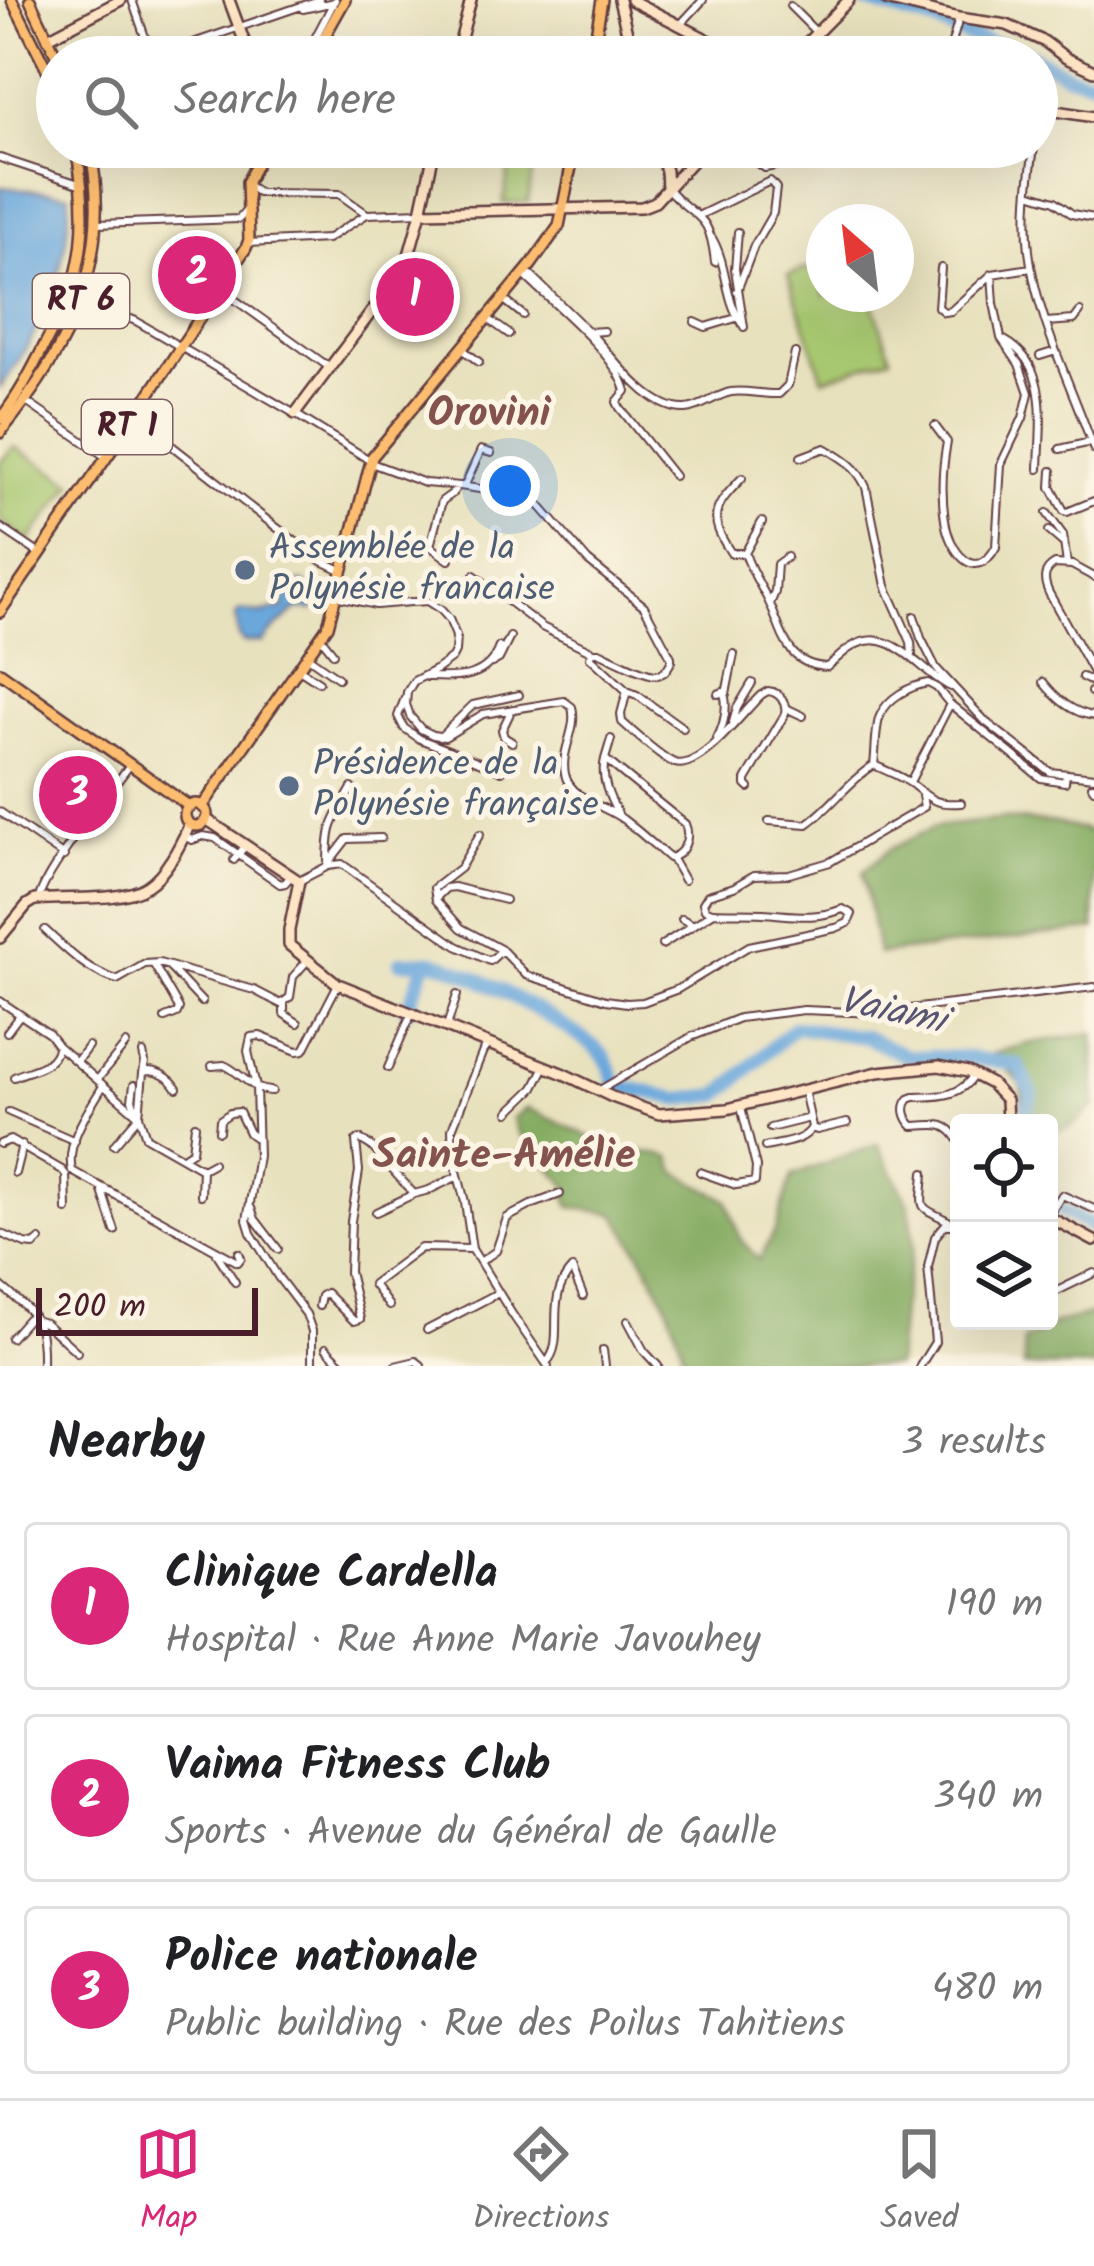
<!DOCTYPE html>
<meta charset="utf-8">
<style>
:root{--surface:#fff;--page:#f6f6f6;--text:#202124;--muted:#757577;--line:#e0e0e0;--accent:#db2777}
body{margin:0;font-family:Kalam,sans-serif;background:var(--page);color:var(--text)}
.controls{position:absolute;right:36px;bottom:36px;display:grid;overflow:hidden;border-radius:12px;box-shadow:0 12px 48px #0002}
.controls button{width:108px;height:108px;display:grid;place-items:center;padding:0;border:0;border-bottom:3px solid var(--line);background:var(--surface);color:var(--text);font:60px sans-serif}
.compass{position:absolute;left:806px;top:204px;width:108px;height:108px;border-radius:50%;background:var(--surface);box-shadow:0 12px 48px #0002;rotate:332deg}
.scale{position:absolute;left:36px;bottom:30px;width:222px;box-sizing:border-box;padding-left:12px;border:6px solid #4a1f2b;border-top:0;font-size:33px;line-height:42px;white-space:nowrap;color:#4a1f2b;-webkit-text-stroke:9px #fcf5e5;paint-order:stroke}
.you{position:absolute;left:510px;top:486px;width:42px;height:42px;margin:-30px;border:9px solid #fff;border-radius:50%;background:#1a73e8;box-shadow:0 0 0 18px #1a73e833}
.badge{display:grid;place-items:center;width:78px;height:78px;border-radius:50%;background:var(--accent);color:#fff;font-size:39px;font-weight:700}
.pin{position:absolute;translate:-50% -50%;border:6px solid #fff;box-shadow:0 3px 12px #0006}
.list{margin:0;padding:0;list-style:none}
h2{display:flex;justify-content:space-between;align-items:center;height:156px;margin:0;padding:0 48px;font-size:51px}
h2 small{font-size:39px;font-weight:400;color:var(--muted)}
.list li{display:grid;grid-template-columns:78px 1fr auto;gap:36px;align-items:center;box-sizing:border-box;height:168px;margin:0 24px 24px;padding:0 24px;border:3px solid var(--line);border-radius:12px}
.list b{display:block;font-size:45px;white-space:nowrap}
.list p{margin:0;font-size:39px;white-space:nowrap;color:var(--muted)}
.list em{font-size:39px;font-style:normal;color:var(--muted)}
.icon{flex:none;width:66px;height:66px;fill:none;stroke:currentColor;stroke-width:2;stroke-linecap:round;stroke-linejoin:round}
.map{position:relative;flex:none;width:1094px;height:1366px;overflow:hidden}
.search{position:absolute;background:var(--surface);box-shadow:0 12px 48px #0002;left:36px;right:36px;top:36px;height:132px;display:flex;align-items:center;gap:30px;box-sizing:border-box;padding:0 42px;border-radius:66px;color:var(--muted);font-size:45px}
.sheet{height:732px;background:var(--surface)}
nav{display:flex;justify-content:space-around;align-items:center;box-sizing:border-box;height:168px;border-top:3px solid var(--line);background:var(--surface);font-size:33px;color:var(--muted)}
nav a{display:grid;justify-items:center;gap:6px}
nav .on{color:var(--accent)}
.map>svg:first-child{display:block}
.green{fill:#a7c770;stroke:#78734e;stroke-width:3}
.forest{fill:#85ac62;stroke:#686646;stroke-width:3}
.water{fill:#6aa7db;stroke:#5a6383;stroke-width:3}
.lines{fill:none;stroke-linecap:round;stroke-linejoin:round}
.river{stroke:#6aa7db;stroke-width:14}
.street-casing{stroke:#623c41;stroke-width:10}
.secondary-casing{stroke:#623c41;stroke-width:14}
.primary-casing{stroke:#623c41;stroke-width:14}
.street{stroke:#fff;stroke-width:6}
.secondary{stroke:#fee5c5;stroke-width:9}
.primary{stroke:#fcbd6f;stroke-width:9}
.service-dot{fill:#5c6f8a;stroke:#fcf5e5;stroke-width:4.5}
.labels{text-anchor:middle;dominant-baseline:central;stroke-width:10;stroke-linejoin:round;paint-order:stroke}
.shield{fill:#fcf5e5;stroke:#7f5f63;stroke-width:3}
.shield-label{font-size:33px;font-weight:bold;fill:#4a1f2b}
.service-label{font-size:36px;fill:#4e5e75;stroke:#fcf5e5;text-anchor:start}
.water-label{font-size:39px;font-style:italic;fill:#575571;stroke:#fcf5e5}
.quarter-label{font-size:42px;font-weight:bold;fill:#84534e;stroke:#fcf5e5}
</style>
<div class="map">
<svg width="1094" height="1366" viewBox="0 0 1094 1366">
<rect width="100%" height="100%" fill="#fcf5e5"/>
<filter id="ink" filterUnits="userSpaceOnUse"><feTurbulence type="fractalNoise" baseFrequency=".00833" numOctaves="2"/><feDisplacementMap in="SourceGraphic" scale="24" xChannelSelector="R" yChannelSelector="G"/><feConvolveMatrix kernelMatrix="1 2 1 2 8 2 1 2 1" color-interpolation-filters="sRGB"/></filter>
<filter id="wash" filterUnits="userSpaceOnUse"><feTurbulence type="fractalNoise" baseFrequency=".004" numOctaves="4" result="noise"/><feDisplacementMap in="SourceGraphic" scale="48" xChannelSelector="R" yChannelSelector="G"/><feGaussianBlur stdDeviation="2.7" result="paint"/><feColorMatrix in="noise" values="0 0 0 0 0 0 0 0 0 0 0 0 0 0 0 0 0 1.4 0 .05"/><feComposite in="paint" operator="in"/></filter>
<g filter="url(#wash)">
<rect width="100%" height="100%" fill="#e8e1bd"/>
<!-- green -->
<path class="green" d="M512,151L535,153L528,202L503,203Z
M824,263V294H870L891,357L823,379L788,275Z
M14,447L73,483L29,541L0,520V462Z"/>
<!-- forest -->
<path class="forest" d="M1003,819L1056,823L1094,833V929L878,954L863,872L890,849L935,827Z
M1094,1033V1107L1070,1127L1049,1134V1123H1026L1022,1107L1021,1084L1004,1066L982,1057L1030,1043Z
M527,1108L608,1145L671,1157L676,1172L727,1200L740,1239L759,1260L776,1229L792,1176L878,1144L909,1204L914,1243L901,1310L896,1366H685C677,1312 645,1259 615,1214L570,1207L566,1196L567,1186L518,1132L513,1118Z
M1094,1314V1366H1024V1341L1057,1323Z"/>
<!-- water -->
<path class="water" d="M0,187L69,194C70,267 43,329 0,388Z
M302,582L308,585L311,591L307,597L314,606L313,610C294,606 295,611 282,622C273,631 271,630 263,642H243L239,637L236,616L240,611L261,614L283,608L290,587Z"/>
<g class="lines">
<!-- river -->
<path class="river" d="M860,0L936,22L960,33L1035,57
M1037,58L1067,75L1094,81
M400,962C410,962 420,961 429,961C460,964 575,1029 599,1051C609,1060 611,1072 616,1085L679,1099L719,1095L795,1027L865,1037L907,1056L972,1058L1018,1065L1032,1094L1022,1123
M407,1010L426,962
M1049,1203L1094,1228"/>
</g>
</g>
<g filter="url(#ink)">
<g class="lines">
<!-- street casing -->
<g class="street-casing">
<path id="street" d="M132,0L152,57
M790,6L817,33
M303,9L334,2
M679,26L703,0
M152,57L319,0
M305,57L335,0
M948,57L959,18
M1037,129L1043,109
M734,147L765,168L789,163
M1034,147C1029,182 1025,216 1029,251C1037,321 1072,385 1094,450
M0,158L82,185
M93,160L135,147
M248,185L258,193H264L339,194L367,214
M667,188C696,222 709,208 715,262
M1029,193L1055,201L1072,214L1094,218
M367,214L421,212
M700,215L770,181L776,188L773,213L754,246L737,291
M97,224L239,219L246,211
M738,232L735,269L744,327
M712,238C728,265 724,298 742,324
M248,243L327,239L367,214
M941,268L938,307L944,312L951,311L992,274L1031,268
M526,271L589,332L604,331
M523,274C552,303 616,353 626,391L617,402L620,408L674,476
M220,289L329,367
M503,299L523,315
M115,313L136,321L295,414L371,461
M487,318L509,334
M695,322L706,327L736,318
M1046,322L1074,320L1080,312
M589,332C613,356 649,411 686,409C702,408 715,395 731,392C747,390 763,395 779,394L788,385L795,353
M1004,340C1051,365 1040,424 1039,469
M461,348L479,362
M1040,356L1056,351
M25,401L106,457
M135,417L276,527L320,560L341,570
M935,426L947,442C942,468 941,494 945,520C948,547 974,587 996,547L1001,464L1023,418L1029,393L1019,364L1001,338L994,303L992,274
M1060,449L1091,442
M801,457L825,448C844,459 857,467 866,487L886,586L911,642L912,655
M371,463L425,483L460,486L532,497L588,561L644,606L671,657V662C667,669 665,674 656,675C643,675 612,658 599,652H593L590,657L627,691L621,714L622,722C632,731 664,760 675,763C700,771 744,711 761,695L768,691C780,692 787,703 785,714L746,780V785L749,788
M1052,471L1051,487L1064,511L1067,512L1094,501
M742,478C713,508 707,517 731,553H745C750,569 759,583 767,598C783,629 783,665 827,667C835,661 842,653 850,648C890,621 919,672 951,687
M465,485L481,450L491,453
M1047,513L1063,535L1067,564
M0,527L40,554
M1049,531L1063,543
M745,553L762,522
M450,557L449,560L430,546L442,501L453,493L457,486
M474,575L542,627L593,652
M1094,577L1072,565L1055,564C1043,571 1043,580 1049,593L1094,674
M335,596L376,605L411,602
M414,602L427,601L441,610L449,619L456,636L455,652L452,658L437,669L414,681L407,692L406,704L410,716L421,729L433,735L445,737L483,714L564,701L572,707C578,730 560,750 565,774C570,799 606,806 624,820C640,832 654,845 669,858C684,855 691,838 685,824L605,759C600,779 610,799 619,816
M770,604L775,592L777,564L787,557
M914,616L921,638L936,668L986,722L1050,772L1094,777
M321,638L333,653
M308,657L338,678
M492,663L499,659L510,637
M299,669L319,682
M427,677C457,678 487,680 499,647
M1082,677L1094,683
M1043,682C1057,699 1072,713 1094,716
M627,691L637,695L683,728
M1091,692L1094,690
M726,694L734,654
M405,698L398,716L404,728L420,739L502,771
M786,708L803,716
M511,711L502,730L504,737L512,742
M733,722L737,708L752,683
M440,737L473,705L519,695
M717,738C724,726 729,703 723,692L718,694
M605,759L611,739
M874,765C886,771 902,776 913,785C931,800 936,805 961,803
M910,782L950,704L1041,778L1065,782L1066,774
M1092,786L1094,789
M0,812L64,856
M769,821L807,824C832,807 848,781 874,765C876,751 875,728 880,716C887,698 910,686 928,683L937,688L950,704
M480,834L460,868L434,888L436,900L461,928L502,950L526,975L606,1000L627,1003L643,1002L678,989L749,946L836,928L848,923L852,914L843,909C813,920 795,915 763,913C746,912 729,913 712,912L705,909L703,903L708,895L734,887L754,875L789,874L830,862L924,807L922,795
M184,836L192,840L203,836L215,838L280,884L285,883L291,876
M672,859L684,880
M234,860L246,845
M330,861L347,839L381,838
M328,866C328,825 332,823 352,788
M299,881L328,866L342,864L457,946L490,961L502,950
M437,897L446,888L454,887L505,900
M39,898C46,869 108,795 129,766
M682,919L694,925
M45,930C68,951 87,971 117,980L145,964L159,963L254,990L281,1004L290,997L293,977L307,961
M662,945L714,912
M154,965L179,1008L177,1013L165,1018
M171,969L202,1002
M0,1001L49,1034L58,1046L139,1116L146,1137L202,1169
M284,1003V1014L298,1023
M447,1026L457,995
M7,1032L19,1016
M489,1043L483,1051L452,1129L453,1156L465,1202L472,1249L512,1314L548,1366
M77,1061L88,1046
M212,1066L224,1065C241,1072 252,1092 272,1091
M388,1068L411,1015
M143,1073L145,1062L143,1053
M14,1077C33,1068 52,1069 58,1046
M98,1079L126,1044
M134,1085L132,1100L135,1107
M103,1086C89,1110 65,1142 72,1171L238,1262L241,1258L239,1253
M598,1091L691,1037L739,1018L804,1010L876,1013L1094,987
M9,1112L75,1141
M509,1112L534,1088L545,1066
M770,1128L810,1118
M812,1128L817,1130L847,1123
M219,1131L220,1120L230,1113L239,1112L249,1133L257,1139
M958,1139C945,1119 933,1126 913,1126C905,1118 902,1107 909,1099L914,1097C939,1096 959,1098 974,1075
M0,1144L10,1140L62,1170L66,1175L67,1210
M114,1145L139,1116L143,1073L147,1071C159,1071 171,1078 177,1088
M765,1147C781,1143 805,1142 812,1127L804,1090
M183,1157L192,1151L195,1125
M202,1169L213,1163
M700,1172L736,1185L755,1182L756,1167L741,1107
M15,1173L22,1145
M924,1173C921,1214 917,1204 950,1222
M102,1191L115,1231
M201,1195L202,1169
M251,1208L255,1219L278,1249
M376,1212L414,1194
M1049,1215L1062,1195L1094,1209
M0,1233L25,1244L34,1245L40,1240
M217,1254L235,1282
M480,1262L496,1251L507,1218L531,1205L560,1194
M0,1285C36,1316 43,1316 42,1366
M1049,1295L1094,1273
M319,1306L321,1296L326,1293L354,1321L360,1319L349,1272L351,1221L359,1171L356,1141L360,1139L371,1146L414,1194L429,1190L458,1176
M389,1306L373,1284L421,1248L472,1249
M38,1321L45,1323L77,1352
M628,1321L644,1351L658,1366
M427,1330L498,1293
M11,1338L32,1314
M326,1348L344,1366
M603,1350L605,1366
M547,1362C567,1340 543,1299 572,1269L583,1296
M312,1366V1331L306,1314L278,1277L251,1233L247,1220L258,1156L256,1087L248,1051L251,1037L260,1036L297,1051L304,1050L338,984
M395,1366L416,1361L421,1365
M920,1366L935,1342L928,1267L935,1237L945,1225H953L959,1229"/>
</g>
<!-- secondary casing -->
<g class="secondary-casing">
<path id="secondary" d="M229,0L250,57
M619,0L633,57
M631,0L741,57
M886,0L959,18L1007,25L1045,42L1066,58L1094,71
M48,38L121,0
M456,57L471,0
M793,57L849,0
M1037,108L1094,117
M658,147L666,171L667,188
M421,212L642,207L655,202L705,147
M295,414L406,266L421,212L435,147
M206,819L299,881L289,930V945L338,984L564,1074L612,1097L659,1114L727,1109L878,1072L939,1066L968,1072L991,1084L1006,1100L1007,1123
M0,938L27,905L35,900C66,896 122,903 147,886C167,873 180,845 190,824
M1049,1217L1094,1241"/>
</g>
<!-- primary casing -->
<g class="primary-casing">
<path id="primary" d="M12,0L57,89
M30,0L57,57
M313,57L345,0
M592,57L602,0
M0,419C18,397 31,372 44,346C52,330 62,313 69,296C88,249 85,195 76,147
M0,433C71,347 113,260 90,147
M0,612L129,425L246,248L249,240L247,182L265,147
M0,672L190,807
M185 815a11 11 0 1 1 22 0a11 11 0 1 1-22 0Z
M202,807L328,626L372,457L531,265L559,226L575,147"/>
</g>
<!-- street -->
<use href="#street" class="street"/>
<!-- secondary -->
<use href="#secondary" class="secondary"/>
<!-- primary -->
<use href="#primary" class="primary"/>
</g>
</g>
<!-- markers -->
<g class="service-dot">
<circle cx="245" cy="570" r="12"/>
<circle cx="289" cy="786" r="12"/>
</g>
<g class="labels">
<!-- shield labels -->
<g class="shield">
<rect x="33" y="274" width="96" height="54" rx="9"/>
<rect x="82" y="400" width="90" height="54" rx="9"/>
</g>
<g class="shield-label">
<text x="81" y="301">RT 6</text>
<text x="127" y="427">RT 1</text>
</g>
<!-- service labels -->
<g class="service-label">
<text x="269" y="549">Assemblée de la<tspan x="269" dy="41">Polynésie francaise</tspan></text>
<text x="313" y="765">Présidence de la<tspan x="313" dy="41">Polynésie française</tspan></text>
</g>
<!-- water labels -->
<g class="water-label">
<text transform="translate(892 1012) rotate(12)">Vaiami</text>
</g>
<!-- quarter labels -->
<g class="quarter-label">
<text x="489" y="414">Orovini</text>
<text x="504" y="1156">Sainte-Amélie</text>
</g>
</g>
</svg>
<div class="controls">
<button><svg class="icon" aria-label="locate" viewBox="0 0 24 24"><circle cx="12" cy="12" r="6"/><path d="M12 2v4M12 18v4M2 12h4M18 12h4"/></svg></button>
<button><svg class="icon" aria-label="layers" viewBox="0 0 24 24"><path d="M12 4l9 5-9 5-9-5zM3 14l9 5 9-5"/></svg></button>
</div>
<svg class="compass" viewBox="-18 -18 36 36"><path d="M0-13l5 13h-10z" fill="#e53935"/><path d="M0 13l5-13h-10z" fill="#757577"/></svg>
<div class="scale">200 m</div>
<div class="you"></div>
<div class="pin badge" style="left:415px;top:297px">1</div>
<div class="pin badge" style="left:197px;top:275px">2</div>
<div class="pin badge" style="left:78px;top:795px">3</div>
<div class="search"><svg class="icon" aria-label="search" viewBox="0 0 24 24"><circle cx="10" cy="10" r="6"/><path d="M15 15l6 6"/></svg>Search here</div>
</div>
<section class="sheet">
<h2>Nearby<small>3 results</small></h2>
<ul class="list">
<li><span class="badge">1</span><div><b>Clinique Cardella</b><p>Hospital · Rue Anne Marie Javouhey</p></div><em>190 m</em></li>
<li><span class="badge">2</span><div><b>Vaima Fitness Club</b><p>Sports · Avenue du Général de Gaulle</p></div><em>340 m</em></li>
<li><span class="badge">3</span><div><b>Police nationale</b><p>Public building · Rue des Poilus Tahitiens</p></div><em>480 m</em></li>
</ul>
</section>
<nav>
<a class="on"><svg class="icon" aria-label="map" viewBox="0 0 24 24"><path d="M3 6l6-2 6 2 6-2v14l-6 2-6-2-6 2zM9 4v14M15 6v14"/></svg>Map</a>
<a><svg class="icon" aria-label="directions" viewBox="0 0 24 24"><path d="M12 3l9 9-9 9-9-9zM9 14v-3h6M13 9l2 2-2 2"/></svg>Directions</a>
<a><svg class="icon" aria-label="saved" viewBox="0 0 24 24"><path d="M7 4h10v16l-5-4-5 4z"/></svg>Saved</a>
</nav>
